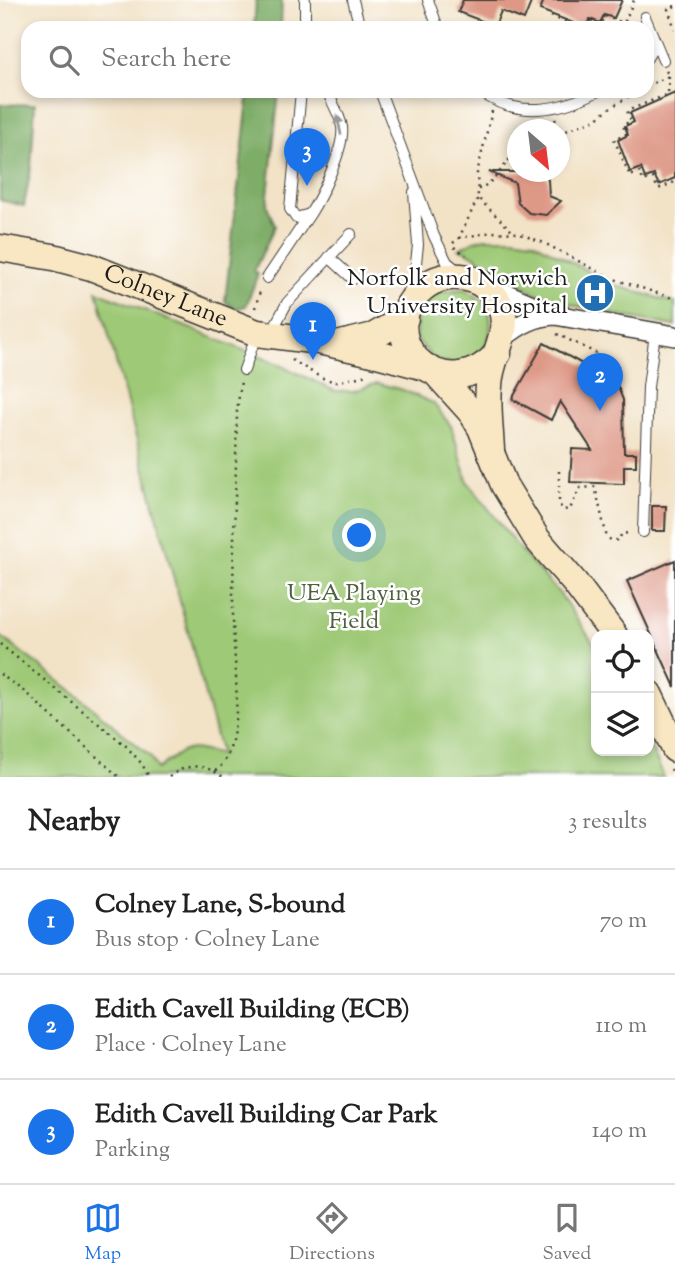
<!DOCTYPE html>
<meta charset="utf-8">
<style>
:root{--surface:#fff;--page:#f2f2f2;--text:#222;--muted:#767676;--line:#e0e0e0;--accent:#1a73e8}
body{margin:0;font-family:"Sorts Mill Goudy",serif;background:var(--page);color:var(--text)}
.controls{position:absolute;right:21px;bottom:21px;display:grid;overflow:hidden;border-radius:14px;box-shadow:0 4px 10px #0003}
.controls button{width:63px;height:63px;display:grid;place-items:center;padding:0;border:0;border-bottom:2px solid var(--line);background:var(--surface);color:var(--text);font:35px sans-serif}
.compass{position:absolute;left:507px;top:119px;width:63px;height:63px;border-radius:50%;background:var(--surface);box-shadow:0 4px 10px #0003;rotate:152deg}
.you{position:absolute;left:360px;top:536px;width:24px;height:24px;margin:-18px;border:5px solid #fff;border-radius:50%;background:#1a73e8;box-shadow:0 0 0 10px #1a73e833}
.badge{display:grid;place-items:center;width:46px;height:46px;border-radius:50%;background:var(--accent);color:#fff;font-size:23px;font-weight:700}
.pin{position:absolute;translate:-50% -58px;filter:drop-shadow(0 2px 4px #0008)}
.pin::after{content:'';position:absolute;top:37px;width:24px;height:21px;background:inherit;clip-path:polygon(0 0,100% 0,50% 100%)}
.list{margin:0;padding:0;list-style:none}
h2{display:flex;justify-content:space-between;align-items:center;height:91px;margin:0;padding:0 28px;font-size:30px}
h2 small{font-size:23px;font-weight:400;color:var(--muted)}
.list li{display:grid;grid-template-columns:46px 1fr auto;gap:21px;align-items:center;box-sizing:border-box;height:105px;padding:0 28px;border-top:2px solid var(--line)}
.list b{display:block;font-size:26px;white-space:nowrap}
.list p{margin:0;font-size:23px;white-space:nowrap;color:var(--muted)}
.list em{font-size:23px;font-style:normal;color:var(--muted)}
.icon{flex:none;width:38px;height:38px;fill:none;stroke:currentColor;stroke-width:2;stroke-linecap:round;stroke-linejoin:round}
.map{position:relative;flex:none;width:675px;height:777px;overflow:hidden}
.search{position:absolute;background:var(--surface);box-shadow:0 4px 10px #0003;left:21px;right:21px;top:21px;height:77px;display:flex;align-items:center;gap:18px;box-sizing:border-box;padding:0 24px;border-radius:21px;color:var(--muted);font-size:26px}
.sheet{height:406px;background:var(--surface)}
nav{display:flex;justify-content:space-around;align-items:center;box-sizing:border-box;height:98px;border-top:2px solid var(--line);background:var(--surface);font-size:19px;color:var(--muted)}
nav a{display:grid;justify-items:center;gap:4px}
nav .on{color:var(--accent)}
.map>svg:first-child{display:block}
.green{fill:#9ec976;stroke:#5d7249;stroke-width:2}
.forest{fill:#7ead67;stroke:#4d6442;stroke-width:2}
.building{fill:#de9886}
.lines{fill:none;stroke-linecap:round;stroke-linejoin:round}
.lane-casing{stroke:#3c3a36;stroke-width:12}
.street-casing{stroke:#3c3a36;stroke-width:22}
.secondary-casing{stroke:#3c3a36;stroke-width:29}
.path{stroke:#3c3a36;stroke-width:2.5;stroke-dasharray:2 5;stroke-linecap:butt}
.lane{stroke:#fff;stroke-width:10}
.street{stroke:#fff;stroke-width:19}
.secondary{stroke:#f9e7c3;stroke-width:26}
.oneway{fill:#999}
.labels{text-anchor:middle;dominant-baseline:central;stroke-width:5;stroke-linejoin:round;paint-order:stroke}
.poi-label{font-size:24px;fill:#1c1c1c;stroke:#fff;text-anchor:end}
.street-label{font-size:24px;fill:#1c1c1c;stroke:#fff}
.park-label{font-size:24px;fill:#506140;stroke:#fff}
</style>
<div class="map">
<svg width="675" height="777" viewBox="0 0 675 777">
<rect width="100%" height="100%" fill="#fff"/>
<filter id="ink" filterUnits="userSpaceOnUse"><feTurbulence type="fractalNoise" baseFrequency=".0143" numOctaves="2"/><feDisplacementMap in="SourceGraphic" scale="14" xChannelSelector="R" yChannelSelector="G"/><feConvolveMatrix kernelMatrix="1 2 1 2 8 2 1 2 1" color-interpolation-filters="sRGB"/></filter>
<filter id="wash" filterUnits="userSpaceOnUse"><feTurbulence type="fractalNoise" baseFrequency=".00686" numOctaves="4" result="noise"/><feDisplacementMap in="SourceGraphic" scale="28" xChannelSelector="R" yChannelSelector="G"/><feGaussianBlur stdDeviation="1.57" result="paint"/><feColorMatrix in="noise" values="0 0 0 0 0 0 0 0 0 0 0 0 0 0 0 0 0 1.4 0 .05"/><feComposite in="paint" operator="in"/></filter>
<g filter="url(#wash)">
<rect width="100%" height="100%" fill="#f2e2c6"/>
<!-- green -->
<path class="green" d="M485,238H513L533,241L611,284L675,303V326L590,310L537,294L466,251L459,249L474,241Z
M465,289C473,294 481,298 486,306C498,326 486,360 461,364C453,365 442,361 434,360L416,338L417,311L437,291Z
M97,291L278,364L335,391H353L377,383L403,390L433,403L451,426L468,482L521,551L560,594L596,647V751H649V743L664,777H0V636L70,689L150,756L157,769C188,747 183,745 221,755Z"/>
<!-- forest -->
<path class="forest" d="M256,0H282L281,28H254Z
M249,91H279L267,205L275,226L254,271L258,274L246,306L235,309L225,301Z
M35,104L31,168L24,206L0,200V105Z"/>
<g id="blocks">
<!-- building -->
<path class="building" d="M463,0H532L524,20L501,11L495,26L458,12Z
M544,0H622L614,18L604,15L600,23L590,19L586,28L540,10Z
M675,93V178L659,185L654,175L645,178L641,168L630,172L618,140L628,135L625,126L634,122L630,113Z
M489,172H544L548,180L549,196L561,201L546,215L529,213L518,203L515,183Z
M544,343L608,378L618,387L623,400L624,453H636V466H624V484L570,482L572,449L592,450L560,401L551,420L512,399Z
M652,506H666L665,531H652Z
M675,560V687L627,581Z"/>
</g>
</g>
<g filter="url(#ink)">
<use href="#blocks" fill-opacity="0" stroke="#3c3a36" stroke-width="2"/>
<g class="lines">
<!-- lane casing -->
<g class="lane-casing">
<path id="lane" d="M305,0V28
M353,0L360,28
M428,0L438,28
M645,17L663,60
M647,58L656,43
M301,91L290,209L296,218L310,214C321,197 345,147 342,127C340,115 332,102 327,91
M380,91L434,236L447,262L458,271
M480,91C516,119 560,111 598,91
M329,257L353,279
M267,278L310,214
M413,289L418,245L414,192
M272,331L287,303L351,234
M244,370L257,333
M643,532L648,387L655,333"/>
</g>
<!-- street casing -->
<g class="street-casing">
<path id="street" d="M486,285L555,315
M504,337C520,324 535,316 555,315L675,336"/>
</g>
<!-- secondary casing -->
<g class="secondary-casing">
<g id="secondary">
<path id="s1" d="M0,248L53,257L91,267L257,333L319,341L377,354L425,367"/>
<path d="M341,344L374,336L405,318"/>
<path d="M436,373L472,413L481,428L504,485L537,539L575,583L614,635"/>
<path d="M491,450C490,429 487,407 489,386C490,352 519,326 493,294C485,285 473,278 461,277C442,275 426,282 414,297C376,346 447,410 498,353"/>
<path d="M649,694L675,749"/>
</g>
</g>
<!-- path -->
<path class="path" d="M675,6L668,9L675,29
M551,16L579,28
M531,28L533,25
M588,28L591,21L600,25L604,16L624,23
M622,28L634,0
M669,76L668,94L627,111L631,121L623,125L626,134L614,139L630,176L640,172L643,181L653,178L658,189L675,182
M647,86L669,76L666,71
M492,111L477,173L478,198L512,231
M555,119L561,133L596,119L608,109L638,91
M478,189C496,183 503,163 518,151
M459,238L492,232L518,233L544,243L611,278L675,299
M453,243L459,238L478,198
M454,247L466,255
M255,308L261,288
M557,334L608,359
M292,360L320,377L335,382L367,375
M559,471V504L563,510L570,509L580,488L595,487L607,538L614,541L620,539L621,534L629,533
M0,644L126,746L142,764L149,777
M0,674L26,693L119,777
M671,769L675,777
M215,771C232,760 234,731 236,712C238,680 233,648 233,616C233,548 236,479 237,411L241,381
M169,777C187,763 204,763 223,777"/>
<!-- lane -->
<use href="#lane" class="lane"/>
<!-- street -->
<use href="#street" class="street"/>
<!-- secondary -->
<use href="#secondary" class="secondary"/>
</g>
<!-- one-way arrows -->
<defs><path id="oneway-solid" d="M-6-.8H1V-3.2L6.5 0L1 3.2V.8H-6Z" transform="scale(1.75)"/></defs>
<use class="oneway" href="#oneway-solid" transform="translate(339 125) rotate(-102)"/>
</g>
<!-- icons -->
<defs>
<g id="hospital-disc" transform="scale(2.0125)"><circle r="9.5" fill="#1f6fb2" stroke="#fff"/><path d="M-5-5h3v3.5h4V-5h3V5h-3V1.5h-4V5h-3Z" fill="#fff"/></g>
</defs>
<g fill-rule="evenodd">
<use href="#hospital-disc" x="595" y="293"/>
</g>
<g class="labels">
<!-- poi labels -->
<g class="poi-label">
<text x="568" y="279">Norfolk and Norwich<tspan x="568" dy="28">University Hospital</tspan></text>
</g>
<!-- street labels -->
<g class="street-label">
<text stroke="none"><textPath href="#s1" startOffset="173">Colney Lane</textPath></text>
</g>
<!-- park labels -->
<g class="park-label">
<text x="354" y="594">UEA Playing<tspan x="354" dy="28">Field</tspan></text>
</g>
</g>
</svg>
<div class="controls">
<button><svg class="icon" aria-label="locate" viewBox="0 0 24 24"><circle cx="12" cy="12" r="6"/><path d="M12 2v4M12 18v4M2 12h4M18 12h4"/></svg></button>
<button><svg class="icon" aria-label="layers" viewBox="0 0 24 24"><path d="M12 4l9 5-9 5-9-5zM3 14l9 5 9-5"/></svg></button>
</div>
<svg class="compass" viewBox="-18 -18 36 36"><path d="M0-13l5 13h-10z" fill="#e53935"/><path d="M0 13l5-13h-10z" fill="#767676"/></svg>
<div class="you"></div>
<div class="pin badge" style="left:313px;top:360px">1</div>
<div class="pin badge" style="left:600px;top:411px">2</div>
<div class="pin badge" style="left:307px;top:186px">3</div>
<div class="search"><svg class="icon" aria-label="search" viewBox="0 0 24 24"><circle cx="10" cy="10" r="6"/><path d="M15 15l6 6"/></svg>Search here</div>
</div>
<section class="sheet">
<h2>Nearby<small>3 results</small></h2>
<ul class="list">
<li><span class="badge">1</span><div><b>Colney Lane, S-bound</b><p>Bus stop · Colney Lane</p></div><em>70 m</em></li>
<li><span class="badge">2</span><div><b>Edith Cavell Building (ECB)</b><p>Place · Colney Lane</p></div><em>110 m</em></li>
<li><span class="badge">3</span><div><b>Edith Cavell Building Car Park</b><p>Parking</p></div><em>140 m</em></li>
</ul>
</section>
<nav>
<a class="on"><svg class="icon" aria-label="map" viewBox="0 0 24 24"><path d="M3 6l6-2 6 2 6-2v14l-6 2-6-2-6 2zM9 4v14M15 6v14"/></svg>Map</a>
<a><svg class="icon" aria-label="directions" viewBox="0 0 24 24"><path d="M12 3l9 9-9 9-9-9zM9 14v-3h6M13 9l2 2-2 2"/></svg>Directions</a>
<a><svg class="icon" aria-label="saved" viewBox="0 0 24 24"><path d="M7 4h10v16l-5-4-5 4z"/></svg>Saved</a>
</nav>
